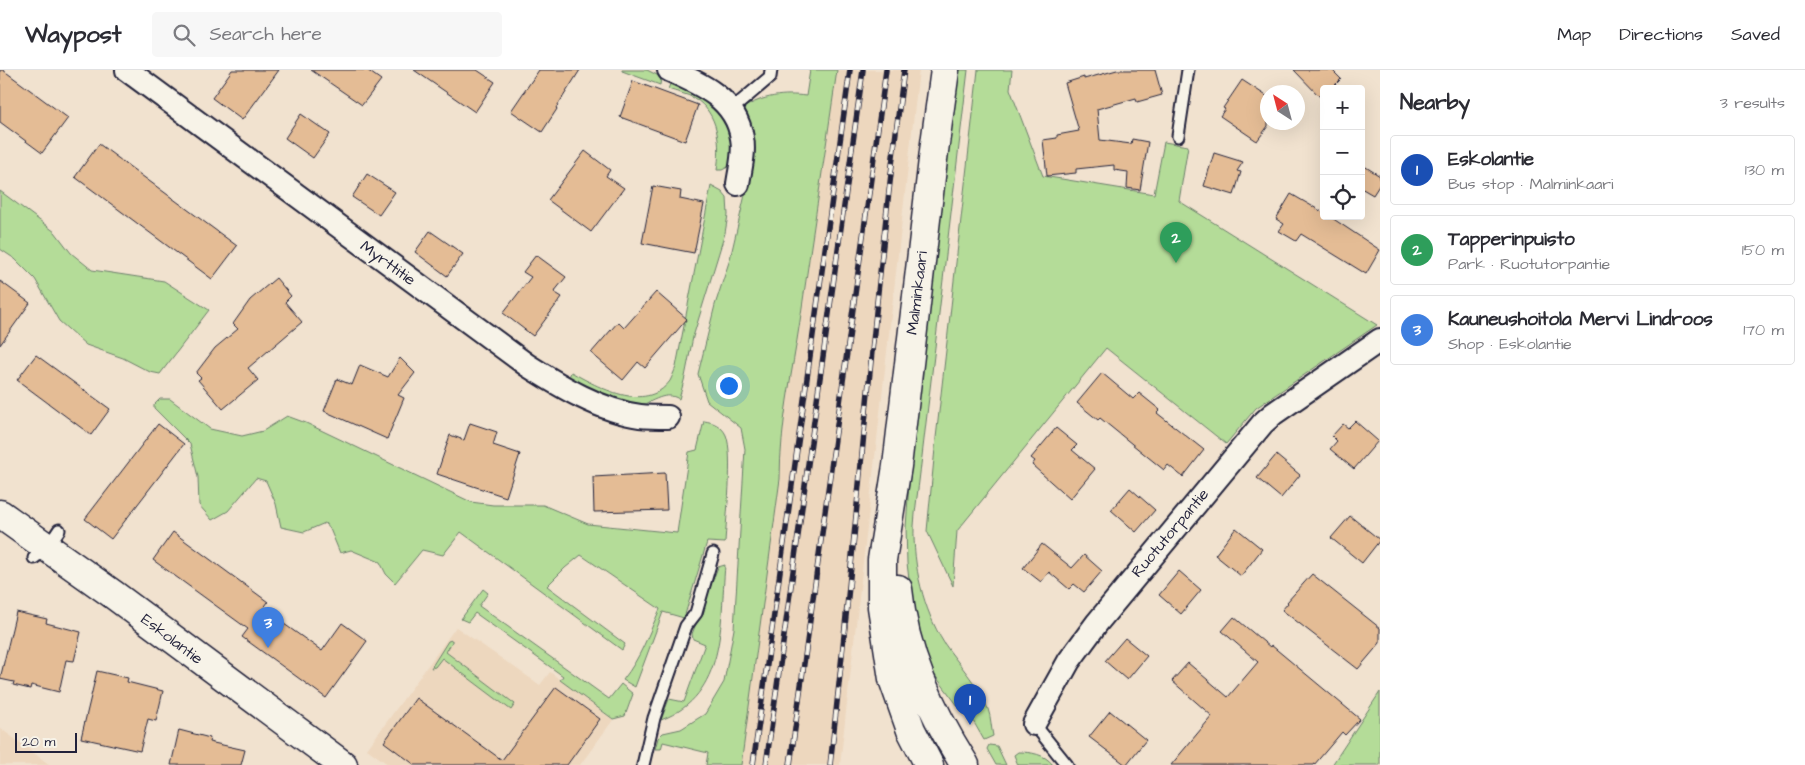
<!DOCTYPE html>
<meta charset="utf-8">
<style>
:root{--surface:#fff;--page:#f7f7f7;--text:#2b2b33;--muted:#7c7c81;--line:#e1e1e2;--accent:#1f6fb2}
body{margin:0;font-family:"Architects Daughter",sans-serif;background:var(--page);color:var(--text)}
.controls{position:absolute;right:15px;top:15px;display:grid;overflow:hidden;border-radius:5px;box-shadow:0 5px 20px #0002}
.controls button{width:45px;height:45px;display:grid;place-items:center;padding:0;border:0;border-bottom:1px solid var(--line);background:var(--surface);color:var(--text);font:25px sans-serif}
.compass{position:absolute;left:1260px;top:15px;width:45px;height:45px;border-radius:50%;background:var(--surface);box-shadow:0 5px 20px #0002;rotate:324deg}
.scale{position:absolute;left:15px;bottom:12px;width:62px;box-sizing:border-box;padding-left:5px;border:2px solid #22223b;border-top:0;font-size:14px;line-height:18px;white-space:nowrap;color:#22223b;-webkit-text-stroke:4px #f7f3e8;paint-order:stroke}
.you{position:absolute;left:728px;top:315px;width:18px;height:18px;margin:-12px;border:4px solid #fff;border-radius:50%;background:#1a73e8;box-shadow:0 0 0 8px #1a73e833}
.badge{display:grid;place-items:center;width:32px;height:32px;border-radius:50%;background:var(--accent);color:#fff;font-size:16px;font-weight:700}
.pin{position:absolute;translate:-50% -41px;filter:drop-shadow(0 1px 2px #0008)}
.pin::after{content:'';position:absolute;top:26px;width:18px;height:15px;background:inherit;clip-path:polygon(0 0,100% 0,50% 100%)}
.list{margin:0;padding:0;list-style:none}
h2{display:flex;justify-content:space-between;align-items:center;height:65px;margin:0;padding:0 20px;font-size:21px}
h2 small{font-size:16px;font-weight:400;color:var(--muted)}
.list li{display:grid;grid-template-columns:32px 1fr auto;gap:15px;align-items:center;box-sizing:border-box;height:70px;margin:0 10px 10px;padding:0 10px;border:1px solid var(--line);border-radius:5px}
.list b{display:block;font-size:19px;white-space:nowrap}
.list p{margin:0;font-size:16px;white-space:nowrap;color:var(--muted)}
.list em{font-size:16px;font-style:normal;color:var(--muted)}
.icon{flex:none;width:28px;height:28px;fill:none;stroke:currentColor;stroke-width:2;stroke-linecap:round;stroke-linejoin:round}
.map{position:relative;flex:none;width:1380px;height:695px;overflow:hidden}
header{display:flex;align-items:center;gap:30px;box-sizing:border-box;height:70px;padding:0 25px;background:var(--surface);border-bottom:1px solid var(--line)}
header strong{font-size:24px}
nav{display:flex;gap:28px;margin-inline-start:auto;font-size:18px}
.search{width:350px;height:45px;background:var(--page);display:flex;align-items:center;gap:12px;box-sizing:border-box;padding:0 18px;border-radius:5px;color:var(--muted);font-size:19px}
main{display:flex}
aside{flex:1;background:var(--surface)}
.map>svg:first-child{display:block}
.built{fill:#edd7be}
.green{fill:#b4dc98;stroke:#6b7f6a}
.building{fill:#e4bc95;stroke:#22223b}
.lines{fill:none;stroke-linecap:round;stroke-linejoin:round}
.service-casing{stroke:#22223b;stroke-width:15}
.minor-casing{stroke:#22223b;stroke-width:26}
.tertiary-casing{stroke:#22223b;stroke-width:31}
.secondary-casing{stroke:#22223b;stroke-width:31}
.service{stroke:#f7f3e8;stroke-width:11}
.minor{stroke:#f7f3e8;stroke-width:22}
.tertiary{stroke:#f7f3e8;stroke-width:28}
.secondary{stroke:#f7f3e8;stroke-width:28}
.rail-casing{stroke:#22223b;stroke-width:5.5}
.rail{stroke:#f7f3e8;stroke-width:4;stroke-dasharray:11;stroke-linecap:butt}
.labels{text-anchor:middle;dominant-baseline:central;stroke-width:4;stroke-linejoin:round;paint-order:stroke}
.street-label{font-size:16px;fill:#22223b;stroke:#f7f3e8}
</style>
<header>
<strong>Waypost</strong>
<div class="search"><svg class="icon" aria-label="search" viewBox="0 0 24 24"><circle cx="10" cy="10" r="6"/><path d="M15 15l6 6"/></svg>Search here</div>
<nav><a>Map</a><a>Directions</a><a>Saved</a></nav>
</header>
<main>
<div class="map">
<svg width="1380" height="695" viewBox="0 0 1380 695">
<rect width="100%" height="100%" fill="#f1e2cf"/>
<filter id="ink" filterUnits="userSpaceOnUse"><feTurbulence type="fractalNoise" baseFrequency=".02" numOctaves="2"/><feDisplacementMap in="SourceGraphic" scale="10" xChannelSelector="R" yChannelSelector="G"/><feConvolveMatrix kernelMatrix="1 2 1 2 8 2 1 2 1" color-interpolation-filters="sRGB"/></filter>
<g filter="url(#ink)">
<!-- built -->
<path class="built" d="M837,0H919L840,695H741L780,409V391L787,322L800,253Z
M456,557L540,615L550,602L613,650L580,695H389L367,679Z
M0,658L50,695H0Z"/>
<!-- green -->
<path class="green" d="M622,0H647L661,7L660,15L622,1Z
M810,0H837C825,84 812,168 800,251C792,304 780,356 780,409L741,695H706L708,683L663,672L661,679H655L658,668L663,663L681,659L705,644L724,612L734,559L745,379L741,358L707,331L698,304L715,235L730,189L751,99L753,61L743,38C763,26 783,23 806,26Z
M959,0H968L920,403C918,421 915,439 914,456C913,496 923,539 944,573C958,594 979,615 988,639C991,647 991,657 993,666L984,670L968,642L964,644L931,600L922,577L912,534L907,493L906,457L909,414L951,58Z
M978,0H1012L1010,19L1043,106L1154,124L1164,72L1188,76L1179,131L1377,255L1256,338L1226,374L1106,278L957,461L953,516L927,461L936,368Z
M671,12L710,31L726,50L734,79L730,96L722,100H717C721,75 719,43 694,28C687,24 676,22 668,19Z
M711,116L722,122L727,128L728,145L725,163L693,267L685,307L679,329C663,319 650,336 634,336C623,336 581,315 568,310L571,302C598,317 645,344 670,311C672,307 674,302 676,297Z
M0,121L55,162L71,183L92,200L164,211L209,240L160,304L150,302L123,288L86,275L59,251L35,209L15,189L0,179Z
M160,329H170L210,359L242,366L263,361L287,346L306,353L471,432L493,435H543L588,454L677,463L689,382L697,380L704,351C713,352 722,356 726,365C734,385 726,449 725,473L707,472L684,548L663,542L635,617L623,610C641,587 648,565 660,539L581,485L565,498L547,516L625,574L622,580L461,462L443,485L422,480L395,513L386,504L380,492L351,480L340,483L330,459L325,453L304,462L281,457L276,434L266,411L256,408L228,441L212,450L199,435L198,407L190,374L154,338V335Z
M725,495C720,554 727,625 661,650L669,629L684,632L705,574L693,569L692,564L718,497Z
M483,519L488,523L479,536L609,629L621,614L633,624L625,646L613,649L560,610L563,606L475,543L468,552L461,549Z
M452,570V572L446,582L515,634L511,640L442,588L435,597L431,598L448,571Z
M1380,622V695H1332Z
M989,675L997,676L1006,695H996L987,679Z
M1018,682C1031,682 1045,684 1053,695H1018L1014,685Z"/>
<!-- building -->
<path class="building" d="M0,0H3L68,48L42,83L0,52Z
M232,0H279L242,50L212,28Z
M311,0H367L381,10L362,35Z
M414,0H477L495,12L475,42Z
M539,0H580L556,38L557,39L542,62L511,41Z
M1117,0H1155L1162,25L1137,32L1136,28L1097,39L1100,70L1131,74L1132,69L1148,72L1140,120L1127,118L1128,102L1114,100V95L1076,99V103L1047,106L1043,70L1057,68V65L1079,61L1065,13L1084,7V9Z
M1294,0H1332L1341,9L1331,19H1324V25L1321,28Z
M1242,10L1268,27V56L1257,71L1220,46L1225,39L1223,38Z
M633,11L698,35L685,71L620,47Z
M301,44L330,64L313,88L285,68Z
M99,74L237,176L212,209L75,107Z
M585,81L610,100L606,106L624,118L591,162L548,130Z
M1214,83L1243,92L1237,101L1241,102L1234,125L1204,116Z
M1361,94L1380,106V114L1373,125L1361,118Z
M367,104L395,122L379,145L352,127Z
M653,116L681,121L680,129L704,134L694,183L642,173Z
M1291,124L1324,143V146H1329L1380,180L1366,204L1301,164L1296,171L1279,161L1284,154L1276,149Z
M430,161L463,184L447,206L415,182Z
M536,185L566,207L554,222L562,227L533,266L503,243L531,207L523,202Z
M276,208L291,226L285,232L302,252L248,298L258,310L223,339L198,310L201,308L196,303L215,278L238,259L233,254L250,230Z
M0,211L30,233L0,275Z
M656,222L687,249L645,298L638,292L623,310L591,283L618,252L624,258Z
M36,285L110,339L91,365L17,310Z
M400,288L415,303L398,325L404,328L387,369L324,341L337,309L352,315L360,295L388,307Z
M1102,303L1133,329L1139,323L1160,340L1157,343L1204,380L1183,407L1168,395L1164,400L1100,348L1098,350L1077,333Z
M1355,351L1378,371L1354,399L1330,379L1337,371L1332,366L1343,354L1348,358Z
M470,353L497,362L493,375L520,384L506,427L437,404L450,365L464,370Z
M158,354L184,374L111,469L85,449Z
M1056,358L1077,375L1072,380L1095,399L1070,429L1032,395L1035,391L1031,388Z
M1276,385L1300,405L1281,428L1257,408Z
M665,403L667,440L594,442L593,407Z
M1130,418L1155,440L1136,462L1111,440Z
M1350,446L1380,470L1362,493L1331,468Z
M1236,458L1262,479L1241,506L1215,485Z
M173,462L268,532L263,539L322,581L342,553L367,571L326,628L242,567L248,559L153,490Z
M1042,474L1072,498L1084,485L1102,501L1084,522L1074,514L1069,519L1049,502L1041,512L1023,498Z
M1179,501L1201,520L1181,544L1159,525Z
M1312,504L1380,558V573L1358,599L1282,540L1288,533L1287,532Z
M16,542L47,549L46,553L81,562L74,591L66,590L59,622L31,615L30,619L13,615L14,612L0,609Z
M1234,547L1270,577L1271,575L1360,649L1345,665L1342,662L1314,695H1171L1212,646L1172,611L1188,593L1228,627L1258,592L1222,561Z
M1125,568L1147,586L1127,610L1105,591Z
M97,601L128,608L127,612L163,621L156,651L148,649L140,681L81,668Z
M556,617L600,649L567,695H415L384,672L416,628L502,690Z
M1110,641L1146,670L1126,695L1089,667Z
M179,660L210,668L209,672L245,680L241,695H171Z"/>
<g class="lines">
<!-- service casing -->
<g class="service-casing">
<path id="service" d="M731,40L770,7L771,0
M1178,66L1188,0
M34,488L47,478L59,460
M1034,654L1067,695
M643,695L654,648L686,556L696,543L713,484"/>
</g>
<!-- minor casing -->
<g class="minor-casing">
<path id="minor" d="M127,0L527,295C560,316 601,341 640,346C649,347 659,347 668,347
M669,0C701,14 736,29 742,68C745,83 740,99 738,114
M1034,654L1069,591L1097,553L1263,353L1273,344L1380,270"/>
</g>
<!-- tertiary casing -->
<g class="tertiary-casing">
<path id="tertiary" d="M0,444L114,525L343,695"/>
</g>
<!-- secondary casing -->
<g class="secondary-casing">
<path id="secondary" d="M898,519C904,583 931,641 965,695
M929,695L911,660L893,609L882,537V490L897,396L934,81L945,0"/>
</g>
<!-- service -->
<use href="#service" class="service"/>
<!-- minor -->
<use href="#minor" class="minor"/>
<!-- tertiary -->
<use href="#tertiary" class="tertiary"/>
<!-- secondary -->
<use href="#secondary" class="secondary"/>
<!-- rail casing -->
<g class="rail-casing">
<path id="rail" d="M753,695L850,0
M766,695L863,0
M790,695L886,0
M830,695C857,464 873,231 904,0"/>
</g>
<!-- rail -->
<use href="#rail" class="rail"/>
</g>
</g>
<g class="labels">
<!-- street labels -->
<g class="street-label">
<text transform="translate(388 193) rotate(36)">Myrttitie</text>
<text transform="translate(917 223) rotate(-83)">Malminkaari</text>
<text transform="translate(1170 463) rotate(-50)">Ruotutorpantie</text>
<text transform="translate(172 569) rotate(37)">Eskolantie</text>
</g>
</g>
</svg>
<div class="controls">
<button>+</button>
<button>−</button>
<button><svg class="icon" aria-label="locate" viewBox="0 0 24 24"><circle cx="12" cy="12" r="6"/><path d="M12 2v4M12 18v4M2 12h4M18 12h4"/></svg></button>
</div>
<svg class="compass" viewBox="-18 -18 36 36"><path d="M0-13l5 13h-10z" fill="#e53935"/><path d="M0 13l5-13h-10z" fill="#7c7c81"/></svg>
<div class="scale">20 m</div>
<div class="you"></div>
<div class="pin badge" style="left:970px;top:655px;background:#1a4fb4">1</div>
<div class="pin badge" style="left:1176px;top:193px;background:#2e9e5b">2</div>
<div class="pin badge" style="left:268px;top:578px;background:#3f7fe0">3</div>
</div>
<aside>
<h2>Nearby<small>3 results</small></h2>
<ul class="list">
<li><span class="badge" style="background:#1a4fb4">1</span><div><b>Eskolantie</b><p>Bus stop · Malminkaari</p></div><em>130 m</em></li>
<li><span class="badge" style="background:#2e9e5b">2</span><div><b>Tapperinpuisto</b><p>Park · Ruotutorpantie</p></div><em>150 m</em></li>
<li><span class="badge" style="background:#3f7fe0">3</span><div><b>Kauneushoitola Mervi Lindroos</b><p>Shop · Eskolantie</p></div><em>170 m</em></li>
</ul>
</aside>
</main>
